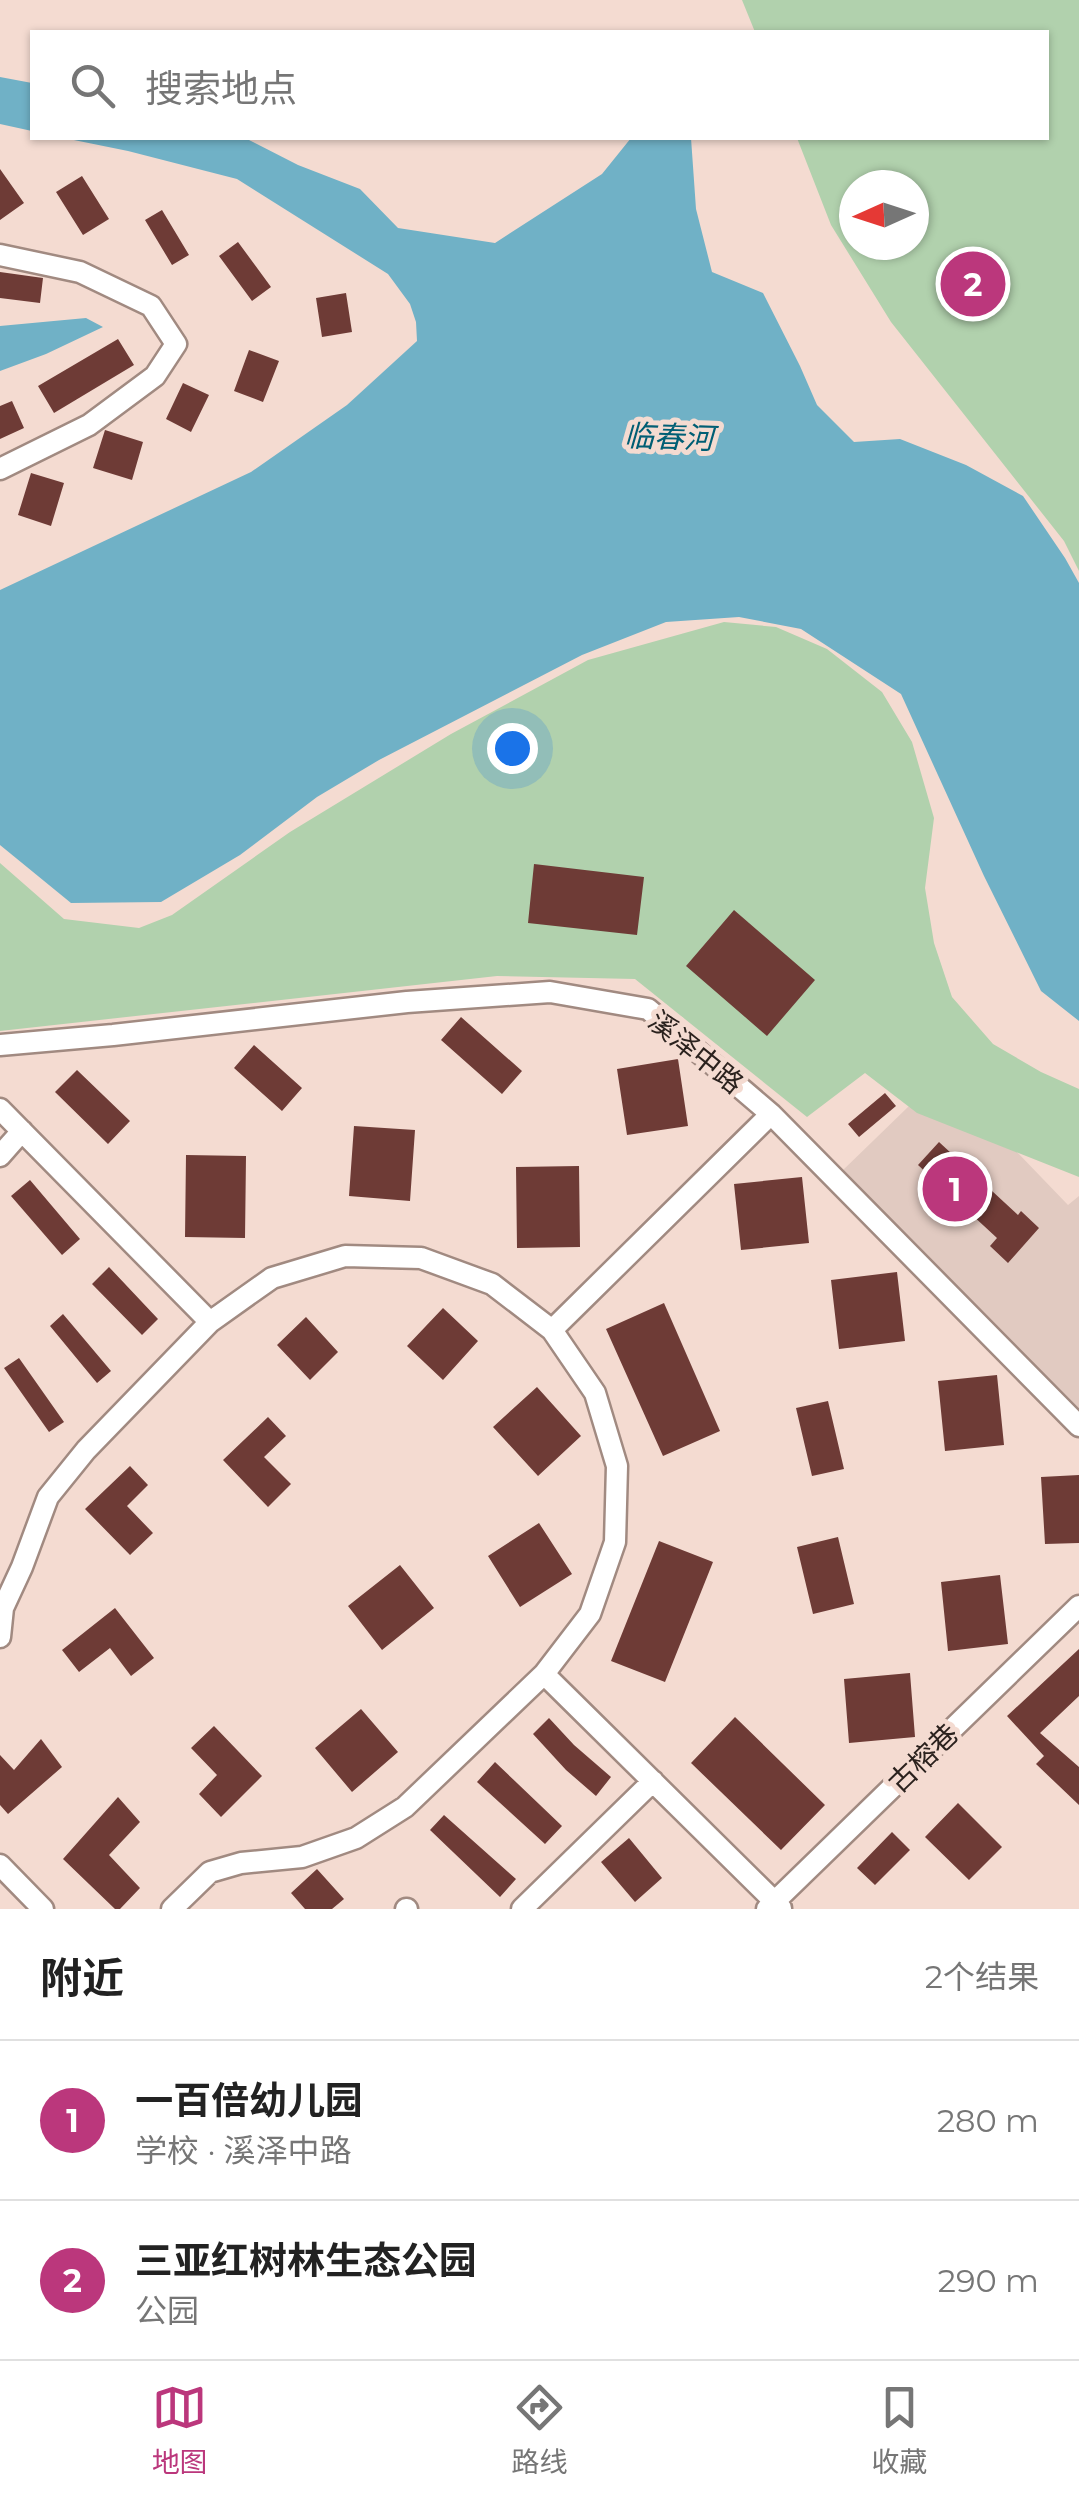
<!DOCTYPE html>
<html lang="zh">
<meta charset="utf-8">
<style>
:root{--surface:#fff;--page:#f6f6f6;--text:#222;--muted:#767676;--line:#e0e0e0;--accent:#bb377c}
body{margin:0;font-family:Montserrat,"Noto Sans SC",sans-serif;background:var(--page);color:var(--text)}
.compass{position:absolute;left:839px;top:170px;width:90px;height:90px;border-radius:50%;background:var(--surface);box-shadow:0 2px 8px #0004;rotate:267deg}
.you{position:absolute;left:512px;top:748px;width:35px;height:35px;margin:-25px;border:8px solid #fff;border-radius:50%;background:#1a73e8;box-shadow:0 0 0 15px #1a73e833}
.badge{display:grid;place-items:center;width:65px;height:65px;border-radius:50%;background:var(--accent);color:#fff;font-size:32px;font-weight:700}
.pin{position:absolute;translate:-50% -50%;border:5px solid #fff;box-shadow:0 2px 10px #0006}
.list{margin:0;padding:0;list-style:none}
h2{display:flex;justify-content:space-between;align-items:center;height:130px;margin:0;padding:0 40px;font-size:42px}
h2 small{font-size:32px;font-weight:400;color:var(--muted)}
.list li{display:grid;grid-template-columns:65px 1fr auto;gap:30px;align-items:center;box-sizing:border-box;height:160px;padding:0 40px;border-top:2px solid var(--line)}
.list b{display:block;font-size:38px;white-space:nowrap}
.list p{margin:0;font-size:32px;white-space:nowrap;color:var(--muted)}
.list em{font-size:32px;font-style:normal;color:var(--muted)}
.icon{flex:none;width:55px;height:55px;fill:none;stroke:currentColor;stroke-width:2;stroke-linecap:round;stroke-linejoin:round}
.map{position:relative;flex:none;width:1079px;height:1909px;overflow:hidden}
.search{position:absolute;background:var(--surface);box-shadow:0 2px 8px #0004;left:30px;right:30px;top:30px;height:110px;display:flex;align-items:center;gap:25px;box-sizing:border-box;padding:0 35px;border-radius:0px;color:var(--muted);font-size:38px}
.sheet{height:450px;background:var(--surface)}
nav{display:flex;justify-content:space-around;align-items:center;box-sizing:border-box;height:140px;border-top:2px solid var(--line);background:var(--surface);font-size:28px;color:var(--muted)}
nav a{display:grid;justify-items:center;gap:5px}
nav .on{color:var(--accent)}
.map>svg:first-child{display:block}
.education{fill:#e1cac1}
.green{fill:#b1d1ad;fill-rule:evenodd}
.water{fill:#70b1c6}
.building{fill:#6e3b36}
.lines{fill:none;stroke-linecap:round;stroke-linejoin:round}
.minor-casing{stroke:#a18a81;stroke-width:25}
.minor{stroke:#fff;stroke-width:20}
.labels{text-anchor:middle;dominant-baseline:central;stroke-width:10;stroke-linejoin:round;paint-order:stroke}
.street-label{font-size:28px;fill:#2b221e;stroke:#f4dbd1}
.water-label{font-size:30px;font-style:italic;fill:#005e74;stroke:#f4dbd1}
</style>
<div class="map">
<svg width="1079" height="1909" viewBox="0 0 1079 1909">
<rect width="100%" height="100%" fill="#f4dbd1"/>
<!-- education -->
<path class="education" d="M942,1074L1068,1205L1079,1196V1421L841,1172Z"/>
<!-- green -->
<path class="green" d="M742,0H1079V571L1064,541L891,322L831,225L797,138H1046V32H755ZM854,185H914V245H854Z
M724,622L776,627L827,649L882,692L912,742L934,818L925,888L934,943L952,997L993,1044L1041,1072L1079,1089V1177L917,1113L865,1073L807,1117L635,979L497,976L0,1031V863L64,919L139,928L172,915L290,832L451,734L588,660Z"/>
<!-- water -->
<path class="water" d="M0,77L32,83V131L0,124Z
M64,138H245L298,165L360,189L398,228L495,243L602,174L631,138H691L696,209L712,272L763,293L800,366L817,405L854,442L900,439L966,465L1023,496L1065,558L1079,583V1021L1041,991L984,876L901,694L801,629L739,617L666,622L582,655L379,760L317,797L240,855L161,902L71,903L0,845V590L251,472L347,405L417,341L416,322L410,304L388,274L237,179L128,151Z
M86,318L103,327L46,354L0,371V326Z"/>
<!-- building -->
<path class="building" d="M0,169L24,203L0,220Z
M82,176L109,219L83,235L56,192Z
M162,210L189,255L172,265L145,220Z
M238,242L271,287L252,301L219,256Z
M0,272L43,278L40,303L0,298Z
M346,293L352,332L322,337L316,298Z
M118,339L134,365L54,413L38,386Z
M249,350L279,361L263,402L234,391Z
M183,383L209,395L191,432L166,419Z
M12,401L24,428L0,439V406Z
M105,430L143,442L132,480L93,468Z
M31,473L64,483L51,526L18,515Z
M534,864L644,877L637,935L528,923Z
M734,910L815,980L767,1036L686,966Z
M461,1017L522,1071L502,1094L441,1040Z
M254,1045L302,1088L282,1111L234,1068Z
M678,1059L688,1126L627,1135L617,1069Z
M77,1070L130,1121L108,1144L55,1092Z
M885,1093L896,1106L859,1137L848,1124Z
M354,1126L415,1130L410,1201L349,1196Z
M939,1142L1018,1215L1021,1211L1039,1228L1008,1263L990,1246L997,1238L918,1165Z
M186,1155L246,1156L245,1238L185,1237Z
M579,1166L580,1247L517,1248L516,1167Z
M802,1177L809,1243L741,1250L734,1184Z
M30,1180L80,1239L62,1255L11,1196Z
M109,1267L158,1319L142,1335L92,1284Z
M897,1272L905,1341L839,1349L831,1280Z
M664,1303L720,1431L663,1456L606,1329Z
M443,1308L478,1341L443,1380L407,1346Z
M63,1314L111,1371L97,1383L50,1326Z
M306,1317L338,1352L310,1380L277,1345Z
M19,1358L64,1422L49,1432L4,1368Z
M997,1375L1004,1445L945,1451L938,1381Z
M537,1387L581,1436L538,1476L493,1427Z
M828,1401L844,1469L812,1476L796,1408Z
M268,1417L286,1436L264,1457L291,1484L268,1507L223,1460Z
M130,1466L148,1485L127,1506L153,1533L130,1555L85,1509Z
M1079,1475V1543L1045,1544L1041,1477Z
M539,1523L572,1574L520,1607L488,1556Z
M838,1537L854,1604L813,1614L797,1547Z
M659,1541L713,1562L665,1682L611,1661Z
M400,1565L434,1608L382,1650L348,1606Z
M1000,1575L1008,1644L948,1651L941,1582Z
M115,1608L154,1658L131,1676L110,1648L79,1672L62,1650Z
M1079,1649V1696L1040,1733L1079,1767V1805L1036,1764L1044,1756L1007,1716Z
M910,1673L915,1737L849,1743L844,1679Z
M361,1709L398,1752L352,1792L315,1748Z
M735,1717L825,1805L781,1850L691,1763Z
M549,1718L574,1745L611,1777L596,1796L566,1770L533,1734Z
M214,1726L262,1776L221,1817L199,1794L217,1775L191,1748Z
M41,1739L62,1767L8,1814L0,1805V1755L14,1770Z
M495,1762L562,1826L545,1844L477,1782Z
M118,1797L140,1822L109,1855L140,1888L120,1909H115L63,1859Z
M958,1803L1002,1847L969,1880L925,1837Z
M444,1815L516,1879L500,1897L430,1830Z
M892,1832L910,1850L875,1885L857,1868Z
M629,1838L662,1878L635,1902L601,1862Z
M317,1869L344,1899L332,1909H305L291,1893Z"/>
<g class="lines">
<!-- minor casing -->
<g class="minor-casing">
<path id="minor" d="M0,255L80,272L151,306L176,344L155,376L89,425L0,469
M0,1045L113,1035L407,1002L550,992L648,1009L771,1114L1079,1426
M0,1109L210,1322
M0,1156L22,1131
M552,1330L771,1114
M0,1637L3,1608L22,1567L48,1497L86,1450L210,1322L272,1278L345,1256L421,1258L492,1284L552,1330L595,1393L617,1466L615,1542L590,1614L544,1674L405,1807L356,1838L302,1857L241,1863L210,1872L172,1909
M544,1674L781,1908
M0,1865L43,1909
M406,1909H407
M522,1909L653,1781
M767,1909L1079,1606"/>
</g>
<!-- minor -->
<use href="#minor" class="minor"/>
</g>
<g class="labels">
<!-- street labels -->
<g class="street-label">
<text transform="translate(696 1052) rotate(39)">溪泽中路</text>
<text transform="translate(923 1758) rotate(-44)">古榕巷</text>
</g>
<!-- water labels -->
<g class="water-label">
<text transform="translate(669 437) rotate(2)">临春河</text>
</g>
</g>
</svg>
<svg class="compass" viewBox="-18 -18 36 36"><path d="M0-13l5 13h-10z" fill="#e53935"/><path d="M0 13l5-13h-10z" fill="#767676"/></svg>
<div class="you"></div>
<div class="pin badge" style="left:955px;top:1189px">1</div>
<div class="pin badge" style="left:973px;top:284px">2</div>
<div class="search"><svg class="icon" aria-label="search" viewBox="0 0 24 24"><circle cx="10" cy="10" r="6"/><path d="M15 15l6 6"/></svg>搜索地点</div>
</div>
<section class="sheet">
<h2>附近<small>2个结果</small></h2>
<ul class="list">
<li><span class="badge">1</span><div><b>一百倍幼儿园</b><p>学校 · 溪泽中路</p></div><em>280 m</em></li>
<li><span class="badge">2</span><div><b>三亚红树林生态公园</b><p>公园</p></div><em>290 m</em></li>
</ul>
</section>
<nav>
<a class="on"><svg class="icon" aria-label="map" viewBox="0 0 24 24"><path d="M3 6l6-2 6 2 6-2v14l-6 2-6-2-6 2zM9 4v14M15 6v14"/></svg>地图</a>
<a><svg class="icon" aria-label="directions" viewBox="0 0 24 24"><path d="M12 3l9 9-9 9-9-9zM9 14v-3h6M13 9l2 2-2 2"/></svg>路线</a>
<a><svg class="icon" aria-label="saved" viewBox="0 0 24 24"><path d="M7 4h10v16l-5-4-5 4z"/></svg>收藏</a>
</nav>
